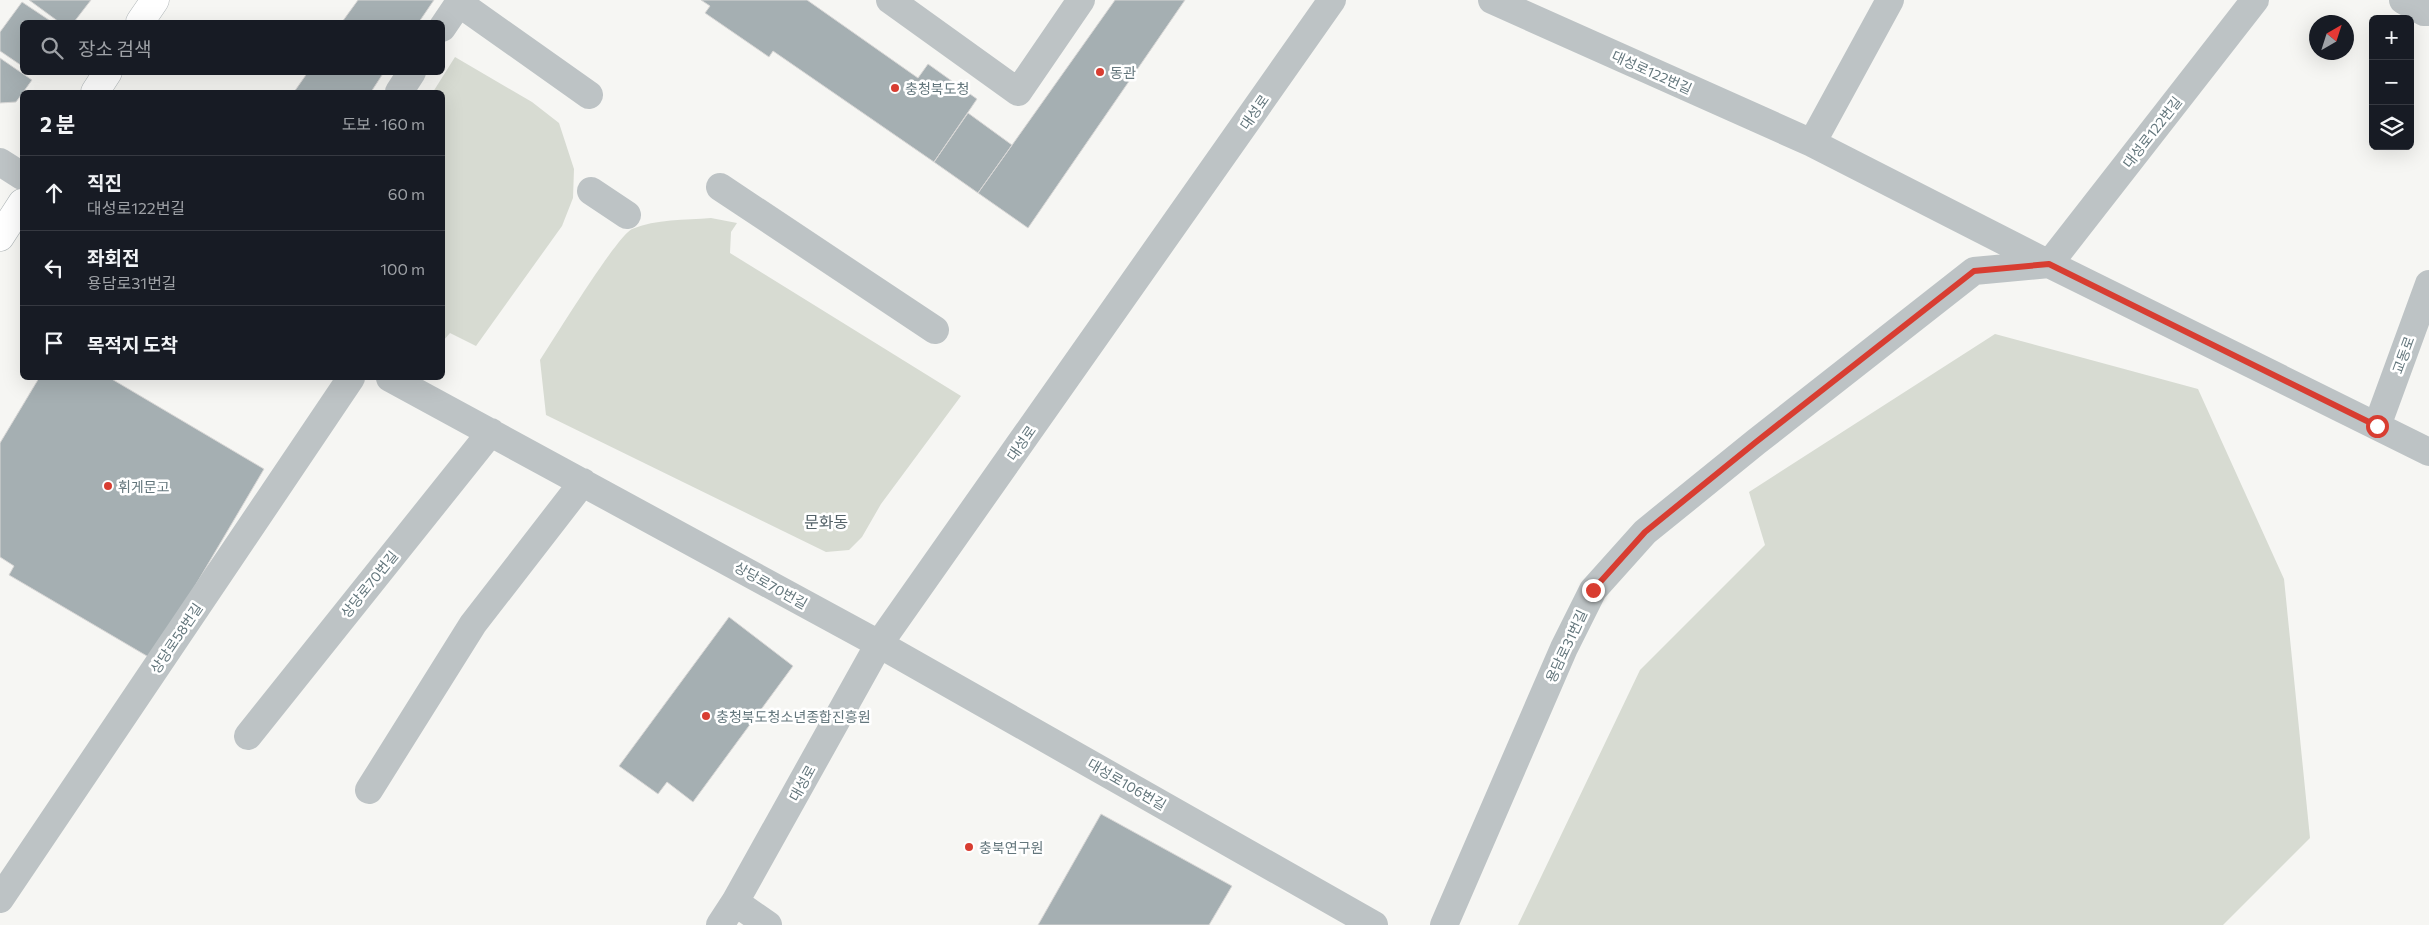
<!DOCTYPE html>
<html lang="ko">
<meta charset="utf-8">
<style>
:root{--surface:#171b24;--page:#20242c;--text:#f1f3f6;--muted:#9ea1a6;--line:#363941}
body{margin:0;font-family:Commissioner,"Noto Sans KR",sans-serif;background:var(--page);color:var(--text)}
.controls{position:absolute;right:15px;top:15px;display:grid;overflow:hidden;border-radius:8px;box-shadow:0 5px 20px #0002}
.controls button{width:45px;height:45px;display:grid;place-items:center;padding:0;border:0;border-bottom:1px solid var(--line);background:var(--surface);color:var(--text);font:25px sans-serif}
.compass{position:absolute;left:2309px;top:15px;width:45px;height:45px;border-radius:50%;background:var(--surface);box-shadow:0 5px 20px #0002;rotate:39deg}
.stop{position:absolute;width:15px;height:15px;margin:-11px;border:4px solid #d83d31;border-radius:50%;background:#fff}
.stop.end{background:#d83d31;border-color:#fff;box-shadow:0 1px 5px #0008}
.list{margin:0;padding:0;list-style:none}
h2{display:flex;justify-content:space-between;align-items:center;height:65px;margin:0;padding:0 20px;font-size:21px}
h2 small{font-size:16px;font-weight:400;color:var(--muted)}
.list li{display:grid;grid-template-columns:32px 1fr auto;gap:15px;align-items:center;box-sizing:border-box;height:75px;padding:0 20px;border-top:1px solid var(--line)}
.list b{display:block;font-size:19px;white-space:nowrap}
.list p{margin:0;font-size:16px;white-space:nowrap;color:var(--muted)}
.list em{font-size:16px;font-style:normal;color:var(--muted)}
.icon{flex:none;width:28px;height:28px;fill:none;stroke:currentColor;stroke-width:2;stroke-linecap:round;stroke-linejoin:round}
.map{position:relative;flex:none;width:2429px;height:925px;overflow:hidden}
.search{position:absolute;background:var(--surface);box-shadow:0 5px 20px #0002;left:20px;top:20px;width:425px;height:55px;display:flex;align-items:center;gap:12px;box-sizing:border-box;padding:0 18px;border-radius:8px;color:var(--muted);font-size:19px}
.panel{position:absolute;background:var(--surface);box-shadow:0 5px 20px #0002;left:20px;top:90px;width:425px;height:290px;border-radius:8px}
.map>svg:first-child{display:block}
.green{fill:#d7dbd2}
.building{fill:#a5afb2;stroke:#d8d7d6}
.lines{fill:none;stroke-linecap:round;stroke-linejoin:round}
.major-casing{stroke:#b1b7b9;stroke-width:29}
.minor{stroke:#bdc3c5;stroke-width:28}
.major{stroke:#fff;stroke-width:28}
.route{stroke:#d83d31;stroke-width:6}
.poi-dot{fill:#d83d31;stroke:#fff;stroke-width:2}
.labels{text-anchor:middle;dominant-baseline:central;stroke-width:5;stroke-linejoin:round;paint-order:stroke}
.poi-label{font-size:14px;fill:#63767c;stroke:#fff;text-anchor:start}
.street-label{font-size:14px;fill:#63767c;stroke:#fff}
.quarter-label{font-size:16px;fill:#546268;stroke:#fff}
</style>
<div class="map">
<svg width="2429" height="925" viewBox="0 0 2429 925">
<rect width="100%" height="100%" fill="#f6f6f3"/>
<!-- green -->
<path class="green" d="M455,57L532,102L559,123L574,169L573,198L562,226L476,346L450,333L443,341L442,92H433Z
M711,218L737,223L731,232L730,253L961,396L881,504L862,537L849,550L826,552L546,415L540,360C554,339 616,237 632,229C656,219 685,220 711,218Z
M1995,334L2198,389L2284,579L2310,838L2223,925H1518L1640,670L1765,545L1749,492Z"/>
<!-- building -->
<path class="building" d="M29,0H91L74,22H59Z
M358,0H434L419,22H342Z
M701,0H807L918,78L928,64L977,99L934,162L773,51L769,57L705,13L710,6Z
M1115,0H1185L1028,228L978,193Z
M22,2L52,22H22V66L0,51V32Z
M0,58L32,80L16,102L0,103Z
M308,72H384L371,92H294Z
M968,113L1012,145L978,193L934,162Z
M39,378H110L264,469L152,659L9,575L14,566L0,557V443Z
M729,617L793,666L693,802L667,782L658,794L619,766Z
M1101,814L1232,886L1209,925H1038Z"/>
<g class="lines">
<!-- major casing -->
<g class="major-casing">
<path id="major" d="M140,22L155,0
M95,92L108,72
M0,237L22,203"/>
</g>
<!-- minor -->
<path class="minor" d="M890,0L1018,92L1081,0
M1492,0L1812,143L2049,264L2429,452
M2403,0L2424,12H2429
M459,3L589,95
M442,28L461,0
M399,92L412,72
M1812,143L1890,0
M0,162L22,176
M720,187L935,330
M591,191L627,215
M390,378L879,644L1374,925
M2377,426L2429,284
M248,736L491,432
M369,790L473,624L583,482
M0,899L351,378
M735,902L768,925
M720,925L735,902L879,644L1332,0
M1444,925L1564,648L1593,590L1645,532L1756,442L1974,271L2049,264L2255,0"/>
<!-- major -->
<use href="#major" class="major"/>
</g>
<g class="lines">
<!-- route -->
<path class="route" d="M1593,590L1645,532L1756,442L1974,271L2049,264L2377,426"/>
</g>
<!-- markers -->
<g class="poi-dot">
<circle cx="1100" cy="72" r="5"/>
<circle cx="895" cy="88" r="5"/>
<circle cx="108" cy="486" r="5"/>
<circle cx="706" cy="716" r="5"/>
<circle cx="969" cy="847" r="5"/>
</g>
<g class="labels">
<!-- poi labels -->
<g class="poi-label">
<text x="1110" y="72">동관</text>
<text x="905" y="88">충청북도청</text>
<text x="118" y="486">휘게문고</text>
<text x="716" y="716">충청북도청소년종합진흥원</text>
<text x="979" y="847">충북연구원</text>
</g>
<!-- street labels -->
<g class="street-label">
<text transform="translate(1652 72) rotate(24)">대성로122번길</text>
<text transform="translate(1254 112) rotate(-55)">대성로</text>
<text transform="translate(2152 132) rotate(-52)">대성로122번길</text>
<text transform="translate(2403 355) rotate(-70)">교동로</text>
<text transform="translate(1021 443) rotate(-55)">대성로</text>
<text transform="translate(369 584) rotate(-51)">상당로70번길</text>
<text transform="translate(771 585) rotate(29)">상당로70번길</text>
<text transform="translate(176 638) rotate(-56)">상당로58번길</text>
<text transform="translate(1566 646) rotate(-65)">용담로31번길</text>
<text transform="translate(802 783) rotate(-61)">대성로</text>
<text transform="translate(1127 784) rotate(30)">대성로106번길</text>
</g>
<!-- quarter labels -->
<g class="quarter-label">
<text x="826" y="521">문화동</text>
</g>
</g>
</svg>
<div class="controls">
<button>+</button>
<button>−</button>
<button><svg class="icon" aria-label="layers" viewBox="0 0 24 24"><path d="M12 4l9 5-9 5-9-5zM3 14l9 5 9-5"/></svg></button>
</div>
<svg class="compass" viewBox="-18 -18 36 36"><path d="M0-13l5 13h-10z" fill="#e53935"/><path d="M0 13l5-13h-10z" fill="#9ea1a6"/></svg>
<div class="stop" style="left:2377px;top:426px"></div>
<div class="stop end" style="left:1593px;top:590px"></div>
<div class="search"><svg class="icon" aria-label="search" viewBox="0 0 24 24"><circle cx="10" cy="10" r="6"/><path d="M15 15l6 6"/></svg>장소 검색</div>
<section class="panel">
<h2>2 분<small>도보 · 160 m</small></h2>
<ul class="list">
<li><svg class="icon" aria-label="ahead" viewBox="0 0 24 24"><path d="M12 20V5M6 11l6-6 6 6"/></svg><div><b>직진</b><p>대성로122번길</p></div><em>60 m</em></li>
<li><svg class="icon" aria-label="left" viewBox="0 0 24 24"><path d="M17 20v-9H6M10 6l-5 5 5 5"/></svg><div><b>좌회전</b><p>용담로31번길</p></div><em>100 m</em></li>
<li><svg class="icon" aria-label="arrive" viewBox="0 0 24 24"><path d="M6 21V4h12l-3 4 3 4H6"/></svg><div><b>목적지 도착</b></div></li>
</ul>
</section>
</div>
